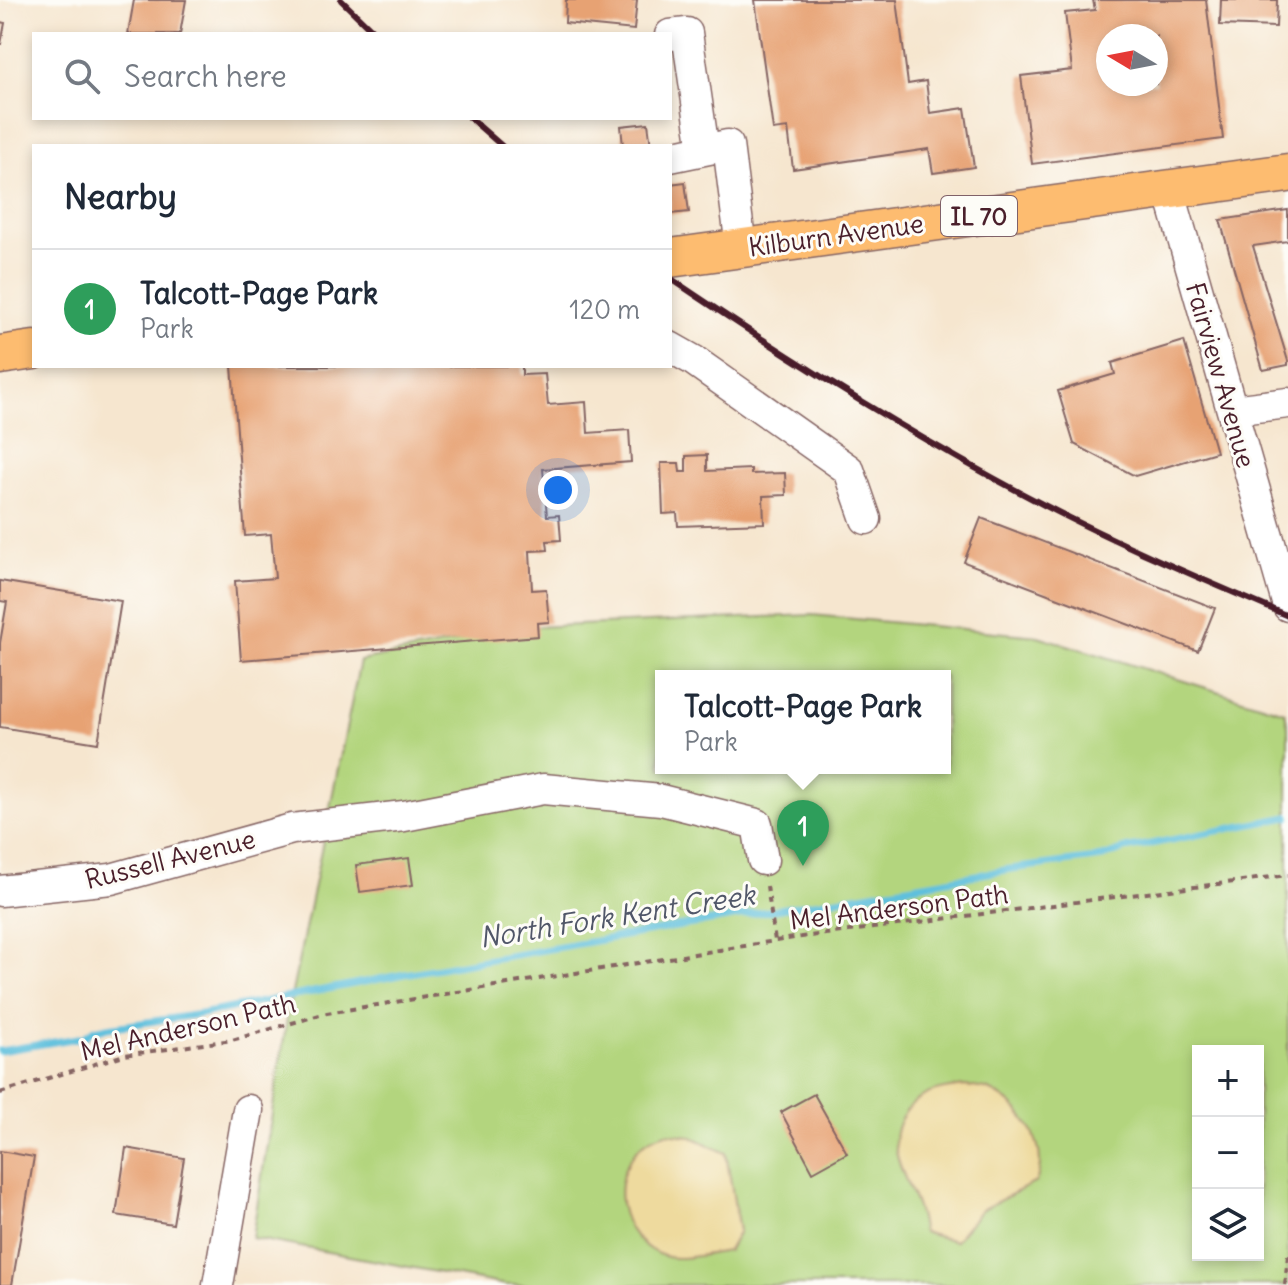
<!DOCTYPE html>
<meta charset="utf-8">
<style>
:root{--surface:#fff;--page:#f2f2f3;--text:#1f2937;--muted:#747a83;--line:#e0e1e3;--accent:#111827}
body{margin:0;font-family:Delius,sans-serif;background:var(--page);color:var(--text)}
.controls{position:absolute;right:24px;bottom:24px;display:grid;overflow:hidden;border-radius:0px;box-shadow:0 4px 12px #0003}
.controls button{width:72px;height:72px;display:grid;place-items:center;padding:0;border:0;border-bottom:2px solid var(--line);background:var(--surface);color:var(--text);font:40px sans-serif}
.compass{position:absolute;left:1096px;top:24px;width:72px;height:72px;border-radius:50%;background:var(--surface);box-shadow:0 4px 12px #0003;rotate:280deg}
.you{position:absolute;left:558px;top:490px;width:28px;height:28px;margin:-20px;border:6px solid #fff;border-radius:50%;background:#1a73e8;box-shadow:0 0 0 12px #1a73e833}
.badge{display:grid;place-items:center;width:52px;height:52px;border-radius:50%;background:var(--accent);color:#fff;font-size:26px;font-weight:700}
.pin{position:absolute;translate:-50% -66px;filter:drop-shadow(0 2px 4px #0008)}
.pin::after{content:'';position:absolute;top:42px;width:28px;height:24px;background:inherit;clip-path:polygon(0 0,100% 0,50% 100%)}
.popup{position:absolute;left:655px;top:670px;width:296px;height:104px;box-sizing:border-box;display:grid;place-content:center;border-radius:0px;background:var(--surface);filter:drop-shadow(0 2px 6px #0005);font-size:26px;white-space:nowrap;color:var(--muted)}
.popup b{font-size:30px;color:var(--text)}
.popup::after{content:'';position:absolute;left:50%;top:100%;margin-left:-16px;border:16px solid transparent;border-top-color:var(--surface)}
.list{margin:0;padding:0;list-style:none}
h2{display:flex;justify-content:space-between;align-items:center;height:104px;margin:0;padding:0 32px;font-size:34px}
h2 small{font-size:26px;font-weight:400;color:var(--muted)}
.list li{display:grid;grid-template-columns:52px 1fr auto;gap:24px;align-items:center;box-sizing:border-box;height:120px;padding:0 32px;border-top:2px solid var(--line)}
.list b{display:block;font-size:30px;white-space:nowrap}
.list p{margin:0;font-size:26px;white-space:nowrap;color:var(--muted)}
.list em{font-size:26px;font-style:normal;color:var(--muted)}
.icon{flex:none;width:44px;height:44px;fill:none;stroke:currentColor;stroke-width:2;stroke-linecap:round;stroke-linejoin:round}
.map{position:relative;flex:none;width:1288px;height:1285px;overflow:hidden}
.search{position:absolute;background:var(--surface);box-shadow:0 4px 12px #0003;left:32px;top:32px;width:640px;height:88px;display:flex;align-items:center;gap:20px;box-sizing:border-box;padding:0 28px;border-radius:0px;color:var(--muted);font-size:30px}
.panel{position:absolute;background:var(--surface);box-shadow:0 4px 12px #0003;left:32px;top:144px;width:640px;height:224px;border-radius:0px}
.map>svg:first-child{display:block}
.green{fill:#b3d57e;stroke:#7e7a54;stroke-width:2;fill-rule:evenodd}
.sand{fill:#eeda9e;stroke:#9c7c64;stroke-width:2}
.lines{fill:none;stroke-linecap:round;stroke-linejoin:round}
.stream{stroke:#5fc0dd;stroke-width:7}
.building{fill:#e7a273;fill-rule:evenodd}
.minor-casing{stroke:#866564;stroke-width:33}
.major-casing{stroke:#866564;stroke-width:41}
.path{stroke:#866564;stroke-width:4;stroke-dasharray:6 6;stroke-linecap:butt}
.minor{stroke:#fff;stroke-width:30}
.major{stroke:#fdbc70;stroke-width:38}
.rail{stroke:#4a1f2b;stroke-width:6}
.labels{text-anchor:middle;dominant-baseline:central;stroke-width:6;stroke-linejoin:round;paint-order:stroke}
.shield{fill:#fdfcf7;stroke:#806168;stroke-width:2}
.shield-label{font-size:24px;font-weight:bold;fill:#4a1f2b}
.street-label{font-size:26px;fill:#4a1f2b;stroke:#fdfcf7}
.water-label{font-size:28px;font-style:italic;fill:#515769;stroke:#fdfcf7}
</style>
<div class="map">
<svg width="1288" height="1285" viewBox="0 0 1288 1285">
<rect width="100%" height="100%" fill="#fdfcf7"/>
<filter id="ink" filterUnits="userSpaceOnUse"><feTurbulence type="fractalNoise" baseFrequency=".0125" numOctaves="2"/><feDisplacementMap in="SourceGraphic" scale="16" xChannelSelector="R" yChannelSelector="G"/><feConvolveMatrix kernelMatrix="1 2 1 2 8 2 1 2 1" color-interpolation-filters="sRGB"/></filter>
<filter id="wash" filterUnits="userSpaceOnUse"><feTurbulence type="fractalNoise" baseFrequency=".006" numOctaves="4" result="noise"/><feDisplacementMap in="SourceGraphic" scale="32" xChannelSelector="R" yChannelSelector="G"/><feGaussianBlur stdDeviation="1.8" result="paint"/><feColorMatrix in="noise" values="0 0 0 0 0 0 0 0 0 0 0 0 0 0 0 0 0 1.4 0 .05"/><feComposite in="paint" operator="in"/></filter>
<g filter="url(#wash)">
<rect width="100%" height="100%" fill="#f6e6cf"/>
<!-- green -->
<path class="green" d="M812,615L1038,636L1285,712L1288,726V1285H506L252,1238L289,1007L360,661L534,627ZM661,676H945V768H661ZM1198,1051H1258V1255H1198Z"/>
<!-- sand -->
<path class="sand" d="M964,1086C972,1087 981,1087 989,1090C1023,1105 1050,1146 1036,1182L981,1210L955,1241L922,1232C920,1190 877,1152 904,1114C919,1092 939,1089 964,1086Z
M666,1133L690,1136L726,1153L739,1231L728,1251C712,1253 681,1261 667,1257C615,1243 603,1169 649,1140C653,1137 660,1135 666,1133Z"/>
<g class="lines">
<!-- stream -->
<path class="stream" d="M0,1051L84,1037L94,1030L201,1014L410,973L1011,869L1103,857L1125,849L1288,817"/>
</g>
<g id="blocks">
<!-- building -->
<path class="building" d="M134,0H186L180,34H128Z
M566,0H637L634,30L565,23Z
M755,0H897L908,84L926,81L930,113L965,108L974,167L933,173L929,149L793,169L788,128L773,130Z
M1093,0H1206L1223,139L1032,164L1021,76L1072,70L1065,13L1095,10ZM1108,36H1156V84H1108Z
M1221,0H1277L1276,27L1220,25Z
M0,22L5,23L1,44H0Z
M648,123L651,146H623L621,126Z
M685,182L689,212L670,214V184Z
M1288,210V241L1253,246L1288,361V365L1263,370L1220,220Z
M1184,341L1216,452L1135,476L1074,444L1058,391L1115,374L1112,363Z
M232,366H522V375L545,374L548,405L586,402L588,433L629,430L631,462L543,469L547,516L559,515L561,540L547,541L548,550L530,551L532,590L546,589L549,622L537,623L538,636L241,660L235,581L275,578L271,534L245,536Z
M707,455V471L751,469V474L785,473L786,495L763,496L764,523L678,526L677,513L663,514L661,463H679L680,472H686V456Z
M981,518L1215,608L1198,651L964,562Z
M0,581L121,601L98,743L0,727V643L7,602L0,601Z
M409,858L413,885L360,892L356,865Z
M814,1094L847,1153L813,1172L781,1112Z
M126,1148L184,1158L173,1224L116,1215Z
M0,1151L34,1157L12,1285H0Z"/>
</g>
</g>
<g filter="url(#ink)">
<use href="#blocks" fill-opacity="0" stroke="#866564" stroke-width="2"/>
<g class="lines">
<!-- minor casing -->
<g class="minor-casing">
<path id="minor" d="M670,35L687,33L704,150
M670,157L728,145L741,248
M1169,190L1288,606
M670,347L693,360L849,470L866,519
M1232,410L1288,403
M0,891L111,879L292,829L404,816L543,789L661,800L757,824L763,860
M218,1285L248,1110"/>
</g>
<!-- major casing -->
<g class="major-casing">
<path id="major" d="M670,258L1288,173
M0,355L34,350"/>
</g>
<!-- path -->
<path class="path" d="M767,886L775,941
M0,1093L124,1055L232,1040L327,1013L794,938L1288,875
M1285,1285L1288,1255"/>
<!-- minor -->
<use href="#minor" class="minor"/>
<!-- major -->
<use href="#major" class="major"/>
<!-- rail -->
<path class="rail" d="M341,0L376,34
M470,118L502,146
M670,278C791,360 915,438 1044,505C1123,546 1206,581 1288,616"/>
</g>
</g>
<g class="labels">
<!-- shield labels -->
<rect class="shield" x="941" y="196" width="76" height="40" rx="6"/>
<g class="shield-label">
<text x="979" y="216">IL 70</text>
</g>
<!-- street labels -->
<g class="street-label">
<text transform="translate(836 235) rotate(-8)">Kilburn Avenue</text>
<text transform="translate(1221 375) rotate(74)">Fairview Avenue</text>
<text transform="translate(170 859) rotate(-14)">Russell Avenue</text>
<text transform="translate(899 907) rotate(-7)">Mel Anderson Path</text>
<text transform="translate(188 1027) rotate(-13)">Mel Anderson Path</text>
</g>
<!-- water labels -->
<g class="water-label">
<text transform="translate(617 916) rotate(-9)">North Fork Kent Creek</text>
</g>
</g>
</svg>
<div class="controls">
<button>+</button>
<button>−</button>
<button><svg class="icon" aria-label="layers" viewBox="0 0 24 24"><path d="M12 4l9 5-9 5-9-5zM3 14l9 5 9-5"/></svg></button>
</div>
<svg class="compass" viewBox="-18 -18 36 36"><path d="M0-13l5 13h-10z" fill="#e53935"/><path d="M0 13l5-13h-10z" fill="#747a83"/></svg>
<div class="you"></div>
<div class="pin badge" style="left:803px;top:866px;background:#2e9e5b">1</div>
<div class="popup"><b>Talcott-Page Park</b>Park</div>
<div class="search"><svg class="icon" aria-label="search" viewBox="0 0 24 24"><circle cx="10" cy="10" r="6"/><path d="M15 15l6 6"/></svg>Search here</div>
<section class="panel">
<h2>Nearby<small></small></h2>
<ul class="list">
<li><span class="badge" style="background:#2e9e5b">1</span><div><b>Talcott-Page Park</b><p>Park</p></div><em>120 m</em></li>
</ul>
</section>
</div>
